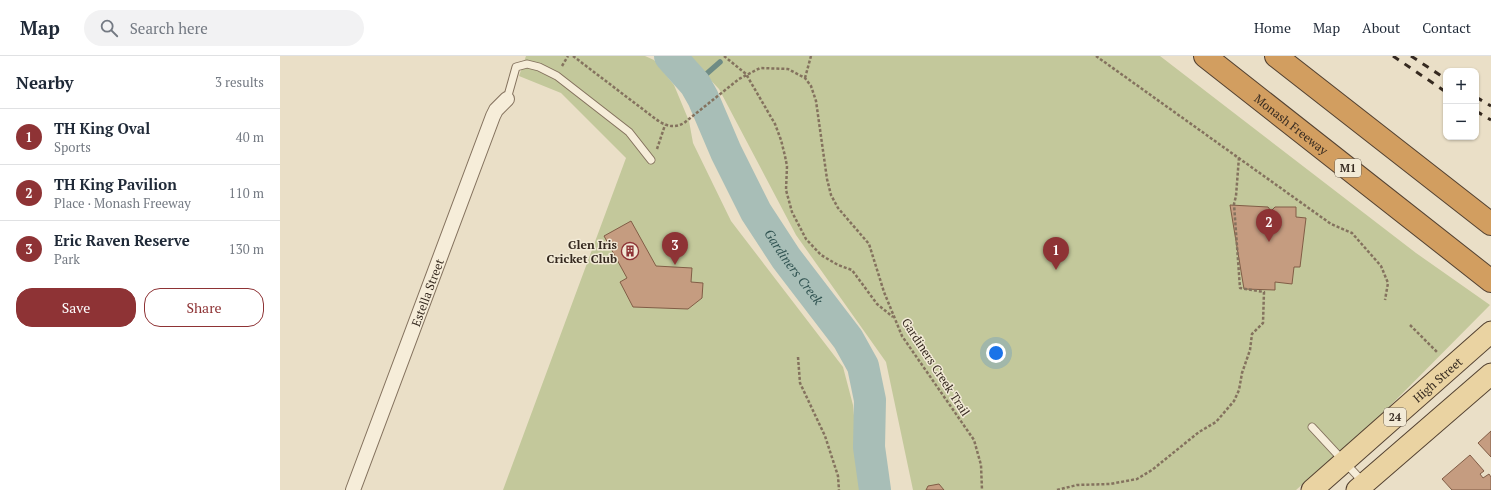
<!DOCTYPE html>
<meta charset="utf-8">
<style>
:root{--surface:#fff;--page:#f2f2f3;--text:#1f2937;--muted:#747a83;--line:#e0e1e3;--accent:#8e3335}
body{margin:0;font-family:"PT Serif",serif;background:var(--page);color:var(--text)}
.controls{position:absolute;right:12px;top:12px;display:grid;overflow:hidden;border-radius:8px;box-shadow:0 1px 3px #0004}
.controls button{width:36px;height:36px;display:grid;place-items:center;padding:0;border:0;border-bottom:1px solid var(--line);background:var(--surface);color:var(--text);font:20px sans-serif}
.you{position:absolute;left:716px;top:297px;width:14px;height:14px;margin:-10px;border:3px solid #fff;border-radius:50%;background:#1a73e8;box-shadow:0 0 0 6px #1a73e833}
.badge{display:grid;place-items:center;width:26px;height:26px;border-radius:50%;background:var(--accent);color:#fff;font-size:13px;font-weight:700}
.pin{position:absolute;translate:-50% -33px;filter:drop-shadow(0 1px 2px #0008)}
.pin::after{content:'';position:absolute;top:21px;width:14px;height:12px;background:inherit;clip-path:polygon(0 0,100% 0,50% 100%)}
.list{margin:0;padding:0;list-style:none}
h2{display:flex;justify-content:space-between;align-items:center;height:52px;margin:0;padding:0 16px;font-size:17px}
h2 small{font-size:13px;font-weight:400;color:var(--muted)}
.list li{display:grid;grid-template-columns:26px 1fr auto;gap:12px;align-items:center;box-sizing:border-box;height:56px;padding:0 16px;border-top:1px solid var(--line)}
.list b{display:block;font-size:15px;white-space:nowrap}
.list p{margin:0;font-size:13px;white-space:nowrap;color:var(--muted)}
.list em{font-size:13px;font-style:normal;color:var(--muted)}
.actions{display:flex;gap:8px;padding:12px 16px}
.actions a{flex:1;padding:9px 0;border:1px solid var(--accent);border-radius:16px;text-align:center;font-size:14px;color:var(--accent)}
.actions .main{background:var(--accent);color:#fff}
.icon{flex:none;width:22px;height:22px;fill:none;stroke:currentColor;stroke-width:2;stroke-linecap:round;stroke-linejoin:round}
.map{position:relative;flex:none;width:1211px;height:434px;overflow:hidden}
header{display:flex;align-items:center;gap:24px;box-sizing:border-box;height:56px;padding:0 20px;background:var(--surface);border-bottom:1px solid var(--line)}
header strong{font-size:19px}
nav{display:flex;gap:22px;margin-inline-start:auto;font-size:14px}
.search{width:280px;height:36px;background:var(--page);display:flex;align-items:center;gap:10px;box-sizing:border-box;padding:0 14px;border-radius:22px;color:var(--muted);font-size:15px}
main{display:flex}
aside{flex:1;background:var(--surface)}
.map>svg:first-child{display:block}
.green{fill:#c3c89b}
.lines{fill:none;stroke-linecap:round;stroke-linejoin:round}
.stream{stroke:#6f8c85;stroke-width:5.5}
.river{stroke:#a8beb7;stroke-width:32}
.building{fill:#c59c80;stroke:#815d46}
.service-casing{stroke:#84725e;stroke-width:9}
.minor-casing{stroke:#84725e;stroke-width:16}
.primary-casing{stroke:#534131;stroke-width:23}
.motorway-casing{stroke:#534131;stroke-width:24}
.path{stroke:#84725e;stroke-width:2.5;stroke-dasharray:3 2;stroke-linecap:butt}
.service{stroke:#f6edd9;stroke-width:7}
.minor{stroke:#f6edd9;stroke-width:14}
.primary{stroke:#ead3a2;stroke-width:21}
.motorway{stroke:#d29e60;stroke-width:22}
.rail{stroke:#362a20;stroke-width:3;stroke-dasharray:7 7;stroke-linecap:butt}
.labels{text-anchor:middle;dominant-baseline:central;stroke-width:3;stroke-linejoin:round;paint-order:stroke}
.shield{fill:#f2ead6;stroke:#6e6457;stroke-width:1}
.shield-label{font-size:11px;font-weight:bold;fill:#362a20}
.street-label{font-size:12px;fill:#362a20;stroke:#f2ead6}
.poi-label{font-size:12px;font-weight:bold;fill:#362a20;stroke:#f2ead6;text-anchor:end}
.water-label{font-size:13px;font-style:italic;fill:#315452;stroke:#f2ead6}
</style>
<header>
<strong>Map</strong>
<div class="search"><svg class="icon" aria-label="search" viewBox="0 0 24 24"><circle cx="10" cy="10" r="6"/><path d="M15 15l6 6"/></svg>Search here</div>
<nav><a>Home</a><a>Map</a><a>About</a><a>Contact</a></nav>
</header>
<main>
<aside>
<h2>Nearby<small>3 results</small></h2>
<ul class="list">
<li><span class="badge">1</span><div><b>TH King Oval</b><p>Sports</p></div><em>40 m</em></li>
<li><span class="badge">2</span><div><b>TH King Pavilion</b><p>Place · Monash Freeway</p></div><em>110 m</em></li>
<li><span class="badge">3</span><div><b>Eric Raven Reserve</b><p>Park</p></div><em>130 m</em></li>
</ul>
<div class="actions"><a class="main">Save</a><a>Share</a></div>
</aside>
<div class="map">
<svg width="1211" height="434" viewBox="0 0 1211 434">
<rect width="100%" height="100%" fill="#eadfc7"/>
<!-- green -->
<path class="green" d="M246,0H365L374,4L394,29L409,65L413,87L451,165L563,311L573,349L581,434H223L346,102L281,37L239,20Z
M408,0H880L1136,197L1210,249L1100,360L1016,434H633L606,306L516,179L439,33Z"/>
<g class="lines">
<!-- stream -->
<path class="stream" d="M415,28L440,6"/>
<!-- river -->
<path class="river" id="s1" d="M390,0L415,28L423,42L446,96L476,156L506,202L568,283L583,310L590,344L589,391L595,434"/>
</g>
<!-- building -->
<path class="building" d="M950,149L988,151L991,155L995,151H1016V161L1026,162L1020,211H1014L1012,228L995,226V234L964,233Z
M351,165L376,210L412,212L411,226L423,227L422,242L408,253L353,251L340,226L347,222L324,180Z
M1211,375V401L1198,387Z
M1190,399L1204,415L1200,418L1203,422L1209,418L1211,421V434H1172L1162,423Z
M659,428L664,434H646L648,430Z"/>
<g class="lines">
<!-- service casing -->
<g class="service-casing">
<path id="service" d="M227,43L236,11L247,8L259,11L277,20L349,76L371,104
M1032,371L1084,427"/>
</g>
<!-- minor casing -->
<g class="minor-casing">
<g id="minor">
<path id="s2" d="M73,434L213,60L216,54L227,43"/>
</g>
</g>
<!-- primary casing -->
<g class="primary-casing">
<g id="primary">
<path id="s3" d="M1032,434L1211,276"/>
<path d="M1077,434L1211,318"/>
</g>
</g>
<!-- motorway casing -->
<g class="motorway-casing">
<g id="motorway">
<path id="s4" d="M925,0L1211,225"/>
<path d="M996,0L1211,168"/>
</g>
</g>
<!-- path -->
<path class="path" d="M293,0L373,61C382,68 392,74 404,67L459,23L480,12L508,13L525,22L531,30L536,45L547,123L551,139L558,152L589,188L604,236L622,280L694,384L701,409L702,434
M444,0L466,18L495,68L501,84L505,100L507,110L506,134L512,156L526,183L541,199L558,209L572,214L597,248L613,261
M816,0L1051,168L1072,177L1101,210L1108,227L1105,244
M282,10L288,0
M525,22L531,0
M377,93L385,69
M1130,269L1158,297
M518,301L520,327L545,380L558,420L559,434
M777,434L797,429L830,428L857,423L872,414L919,376L936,366L954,345L959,334L962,317L970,294L972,278L983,267L984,236L960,232L954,148L956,140L959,101"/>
<!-- service -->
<use href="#service" class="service"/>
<!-- minor -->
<use href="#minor" class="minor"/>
<!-- primary -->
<use href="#primary" class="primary"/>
<!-- motorway -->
<use href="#motorway" class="motorway"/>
<!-- rail -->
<path class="rail" d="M1113,0L1166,36
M1131,0L1166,23
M1196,41L1211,50
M1196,55L1211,64"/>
</g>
<!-- icons -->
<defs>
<g id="building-ring" transform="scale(0.9)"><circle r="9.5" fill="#f2ead6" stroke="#8e3335" stroke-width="1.5"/><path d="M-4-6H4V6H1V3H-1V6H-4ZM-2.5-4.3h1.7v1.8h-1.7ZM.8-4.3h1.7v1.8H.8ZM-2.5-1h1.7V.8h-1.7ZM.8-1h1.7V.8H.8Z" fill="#8e3335"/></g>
</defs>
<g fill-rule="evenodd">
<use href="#building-ring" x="350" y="195"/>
</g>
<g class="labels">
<!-- shield labels -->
<g class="shield">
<rect x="1055" y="103" width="26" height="18" rx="3"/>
<rect x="1104" y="352" width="22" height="18" rx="3"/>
</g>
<g class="shield-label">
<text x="1068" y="112">M1</text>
<text x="1115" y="361">24</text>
</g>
<!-- street labels -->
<g class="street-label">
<text stroke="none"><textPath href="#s4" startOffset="110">Monash Freeway</textPath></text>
<text stroke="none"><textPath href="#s2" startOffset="211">Estella Street</textPath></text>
<text transform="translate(656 311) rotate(57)">Gardiners Creek Trail</text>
<text stroke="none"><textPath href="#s3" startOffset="167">High Street</textPath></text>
</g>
<!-- poi labels -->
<g class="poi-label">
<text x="337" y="188">Glen Iris<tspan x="337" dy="14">Cricket Club</tspan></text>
</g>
<!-- water labels -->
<g class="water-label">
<text stroke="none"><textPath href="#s1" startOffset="246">Gardiners Creek</textPath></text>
</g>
</g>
</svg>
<div class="controls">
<button>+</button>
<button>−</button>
</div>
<div class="you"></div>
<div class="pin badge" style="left:776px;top:214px">1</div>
<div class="pin badge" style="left:989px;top:186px">2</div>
<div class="pin badge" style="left:395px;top:209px">3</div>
</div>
</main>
